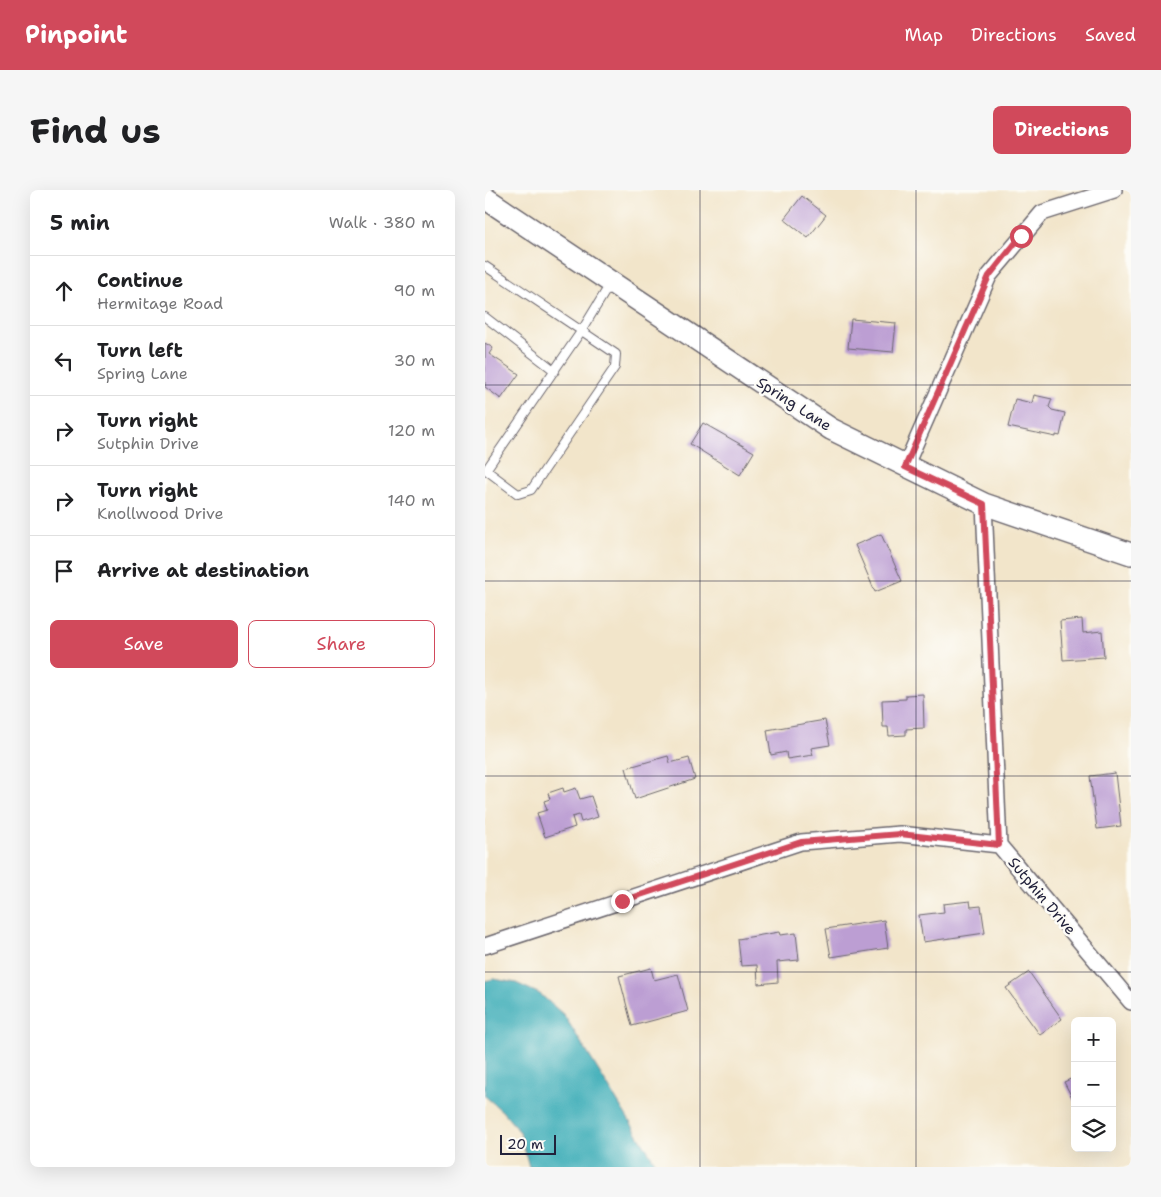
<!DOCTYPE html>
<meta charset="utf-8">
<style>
:root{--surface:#fff;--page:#f6f6f6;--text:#202124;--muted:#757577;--line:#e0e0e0;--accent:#d1495b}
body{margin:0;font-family:"Shantell Sans",sans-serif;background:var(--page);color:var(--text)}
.controls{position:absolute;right:15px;bottom:15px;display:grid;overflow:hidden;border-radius:8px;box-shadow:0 5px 20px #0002}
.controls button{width:45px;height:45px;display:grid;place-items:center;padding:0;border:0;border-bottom:1px solid var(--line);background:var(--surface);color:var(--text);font:25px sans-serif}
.scale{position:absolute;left:15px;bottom:12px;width:56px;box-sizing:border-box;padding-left:5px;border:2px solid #22223b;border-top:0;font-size:14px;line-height:18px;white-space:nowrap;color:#22223b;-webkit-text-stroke:4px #fdfcf7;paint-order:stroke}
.stop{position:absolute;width:15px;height:15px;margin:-11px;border:4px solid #d1495b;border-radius:50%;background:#fff}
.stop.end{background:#d1495b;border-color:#fff;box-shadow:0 1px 5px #0008}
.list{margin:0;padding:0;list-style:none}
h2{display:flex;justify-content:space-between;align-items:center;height:65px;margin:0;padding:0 20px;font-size:21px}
h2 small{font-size:16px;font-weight:400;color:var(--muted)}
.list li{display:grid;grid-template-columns:32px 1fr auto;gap:15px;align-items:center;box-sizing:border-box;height:70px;padding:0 20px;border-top:1px solid var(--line)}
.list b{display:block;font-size:19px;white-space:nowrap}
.list p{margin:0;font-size:16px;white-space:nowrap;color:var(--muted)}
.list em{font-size:16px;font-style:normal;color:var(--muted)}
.actions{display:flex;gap:10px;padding:15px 20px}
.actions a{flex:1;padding:11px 0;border:1px solid var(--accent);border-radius:8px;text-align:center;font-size:18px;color:var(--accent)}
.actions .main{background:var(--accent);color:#fff}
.icon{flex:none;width:28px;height:28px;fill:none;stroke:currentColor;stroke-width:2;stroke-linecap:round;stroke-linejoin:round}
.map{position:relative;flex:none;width:646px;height:977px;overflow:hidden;border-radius:8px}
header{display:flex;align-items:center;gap:30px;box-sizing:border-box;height:70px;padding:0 25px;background:var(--accent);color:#fff}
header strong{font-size:24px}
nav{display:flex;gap:28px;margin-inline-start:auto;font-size:18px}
.intro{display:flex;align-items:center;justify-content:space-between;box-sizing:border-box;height:120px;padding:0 30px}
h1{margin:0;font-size:35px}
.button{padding:12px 22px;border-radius:8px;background:var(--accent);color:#fff;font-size:18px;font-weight:700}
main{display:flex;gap:30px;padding:0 30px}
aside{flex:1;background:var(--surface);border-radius:8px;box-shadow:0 5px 20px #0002}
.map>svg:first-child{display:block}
.water{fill:#3cadb8;stroke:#2f687a}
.building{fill:#bc9ed3}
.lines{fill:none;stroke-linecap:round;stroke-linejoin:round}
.lane-casing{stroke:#6b666d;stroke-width:10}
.street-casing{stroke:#6b666d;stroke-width:18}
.secondary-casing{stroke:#6b666d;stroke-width:24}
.lane{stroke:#fff;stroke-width:8}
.street{stroke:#fff;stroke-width:15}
.secondary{stroke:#fff;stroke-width:21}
.route{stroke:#d1495b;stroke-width:6}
.grid{fill:none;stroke:#22223b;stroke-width:1;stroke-opacity:0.55}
.labels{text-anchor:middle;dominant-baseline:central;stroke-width:5;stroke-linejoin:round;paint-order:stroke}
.street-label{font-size:15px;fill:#22223b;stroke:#fdfcf7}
</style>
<header>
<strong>Pinpoint</strong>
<nav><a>Map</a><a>Directions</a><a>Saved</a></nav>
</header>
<div class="intro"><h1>Find us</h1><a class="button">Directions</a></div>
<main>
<aside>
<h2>5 min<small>Walk · 380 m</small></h2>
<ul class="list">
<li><svg class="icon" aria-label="ahead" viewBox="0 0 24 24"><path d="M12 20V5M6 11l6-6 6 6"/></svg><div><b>Continue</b><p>Hermitage Road</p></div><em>90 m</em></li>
<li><svg class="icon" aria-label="left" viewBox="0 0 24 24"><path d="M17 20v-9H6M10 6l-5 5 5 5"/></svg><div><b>Turn left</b><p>Spring Lane</p></div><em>30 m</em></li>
<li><svg class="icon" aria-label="right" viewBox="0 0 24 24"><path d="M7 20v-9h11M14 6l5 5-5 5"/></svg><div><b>Turn right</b><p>Sutphin Drive</p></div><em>120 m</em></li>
<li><svg class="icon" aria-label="right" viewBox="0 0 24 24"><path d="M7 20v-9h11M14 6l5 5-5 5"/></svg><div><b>Turn right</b><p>Knollwood Drive</p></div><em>140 m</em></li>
<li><svg class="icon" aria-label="arrive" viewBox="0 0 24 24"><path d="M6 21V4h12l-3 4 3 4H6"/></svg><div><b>Arrive at destination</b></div></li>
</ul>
<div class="actions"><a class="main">Save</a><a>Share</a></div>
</aside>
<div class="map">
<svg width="646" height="977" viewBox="0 0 646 977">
<rect width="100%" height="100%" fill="#fdfcf7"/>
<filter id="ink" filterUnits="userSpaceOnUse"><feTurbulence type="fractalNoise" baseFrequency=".02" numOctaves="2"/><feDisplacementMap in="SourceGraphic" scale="10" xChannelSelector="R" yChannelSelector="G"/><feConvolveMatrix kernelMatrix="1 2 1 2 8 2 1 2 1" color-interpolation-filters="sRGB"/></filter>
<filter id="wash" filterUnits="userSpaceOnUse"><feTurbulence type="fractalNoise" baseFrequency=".0096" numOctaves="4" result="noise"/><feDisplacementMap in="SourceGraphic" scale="20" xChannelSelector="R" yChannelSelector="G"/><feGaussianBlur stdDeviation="1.12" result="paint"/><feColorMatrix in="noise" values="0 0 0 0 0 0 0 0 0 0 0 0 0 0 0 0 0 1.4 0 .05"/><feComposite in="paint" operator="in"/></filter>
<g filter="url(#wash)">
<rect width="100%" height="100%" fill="#f2e5ca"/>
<!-- water -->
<path class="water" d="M9,789L31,793L55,804L79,825L173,977H44L35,942L17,921L0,906V791Z"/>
<g id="blocks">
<!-- building -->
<path class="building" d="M317,6L341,25L323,48L299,29Z
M366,129L411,133L408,162L363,158Z
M0,153L8,158L4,164L34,184L16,209L0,197Z
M549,205L567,209L564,217L567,220L580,223L575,246L571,245V247L523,237L530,209L547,213Z
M218,233L269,262L255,285L205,254Z
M396,344L417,391L390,402L370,355Z
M597,429L598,443L617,441L619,467L578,470L575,431Z
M438,504L439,538L421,539V545L404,546L403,537H398L397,510L421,509V505Z
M340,530L345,555L326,558L328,565L302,569L301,562L286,565L282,540Z
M183,566L185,573L204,568L210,589L150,609L141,578Z
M630,583L636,636L612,639L605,586Z
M78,598L79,602L91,598L95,609L106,606L113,627L96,632L94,625L87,627L90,637L60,647L52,623L62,620L59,611L65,609L63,603Z
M485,711L486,717L496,716L500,743L438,752L434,725L459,722L458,714Z
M399,730L403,758L346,767L341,739Z
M294,742L295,745L311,743L314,770L292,772L293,792L273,794L272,775L256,776L253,749Z
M166,778L169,790L193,784L203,821L147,836L134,786Z
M544,782L577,829L555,845L521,798Z
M590,887V913L579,892Z"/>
</g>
</g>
<g filter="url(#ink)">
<use href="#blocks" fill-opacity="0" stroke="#6b666d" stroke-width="1"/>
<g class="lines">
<!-- lane casing -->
<g class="lane-casing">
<path id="lane" d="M0,76L131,164L130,177L46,300L33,304L1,280L97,140L125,94
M0,127L70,181"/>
</g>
<!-- street casing -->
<g class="street-casing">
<path id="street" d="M420,277L504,86L557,23L629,0
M499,314L514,655L646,812
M0,756L316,652L415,644L514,655"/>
</g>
<!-- secondary casing -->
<g class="secondary-casing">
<path id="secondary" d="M0,8L346,239L499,314L646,364"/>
</g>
<!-- lane -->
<use href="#lane" class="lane"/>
<!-- street -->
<use href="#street" class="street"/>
<!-- secondary -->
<use href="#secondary" class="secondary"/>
</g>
</g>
<g class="lines" filter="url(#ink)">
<!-- route -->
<path class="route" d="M137,711L316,652L415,644L514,655L499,314L420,277L504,86L536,46"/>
</g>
<!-- grid -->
<path class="grid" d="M215,0V977M431,0V977M0,195H646M0,391H646M0,586H646M0,782H646"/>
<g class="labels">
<!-- street labels -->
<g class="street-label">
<text transform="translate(309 214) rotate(33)">Spring Lane</text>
<text transform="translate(557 706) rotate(50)">Sutphin Drive</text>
</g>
</g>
</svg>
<div class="controls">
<button>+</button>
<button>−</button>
<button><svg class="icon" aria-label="layers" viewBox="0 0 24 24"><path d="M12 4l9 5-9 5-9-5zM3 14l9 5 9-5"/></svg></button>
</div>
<div class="scale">20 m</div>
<div class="stop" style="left:536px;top:46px"></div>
<div class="stop end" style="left:137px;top:711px"></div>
</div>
</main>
